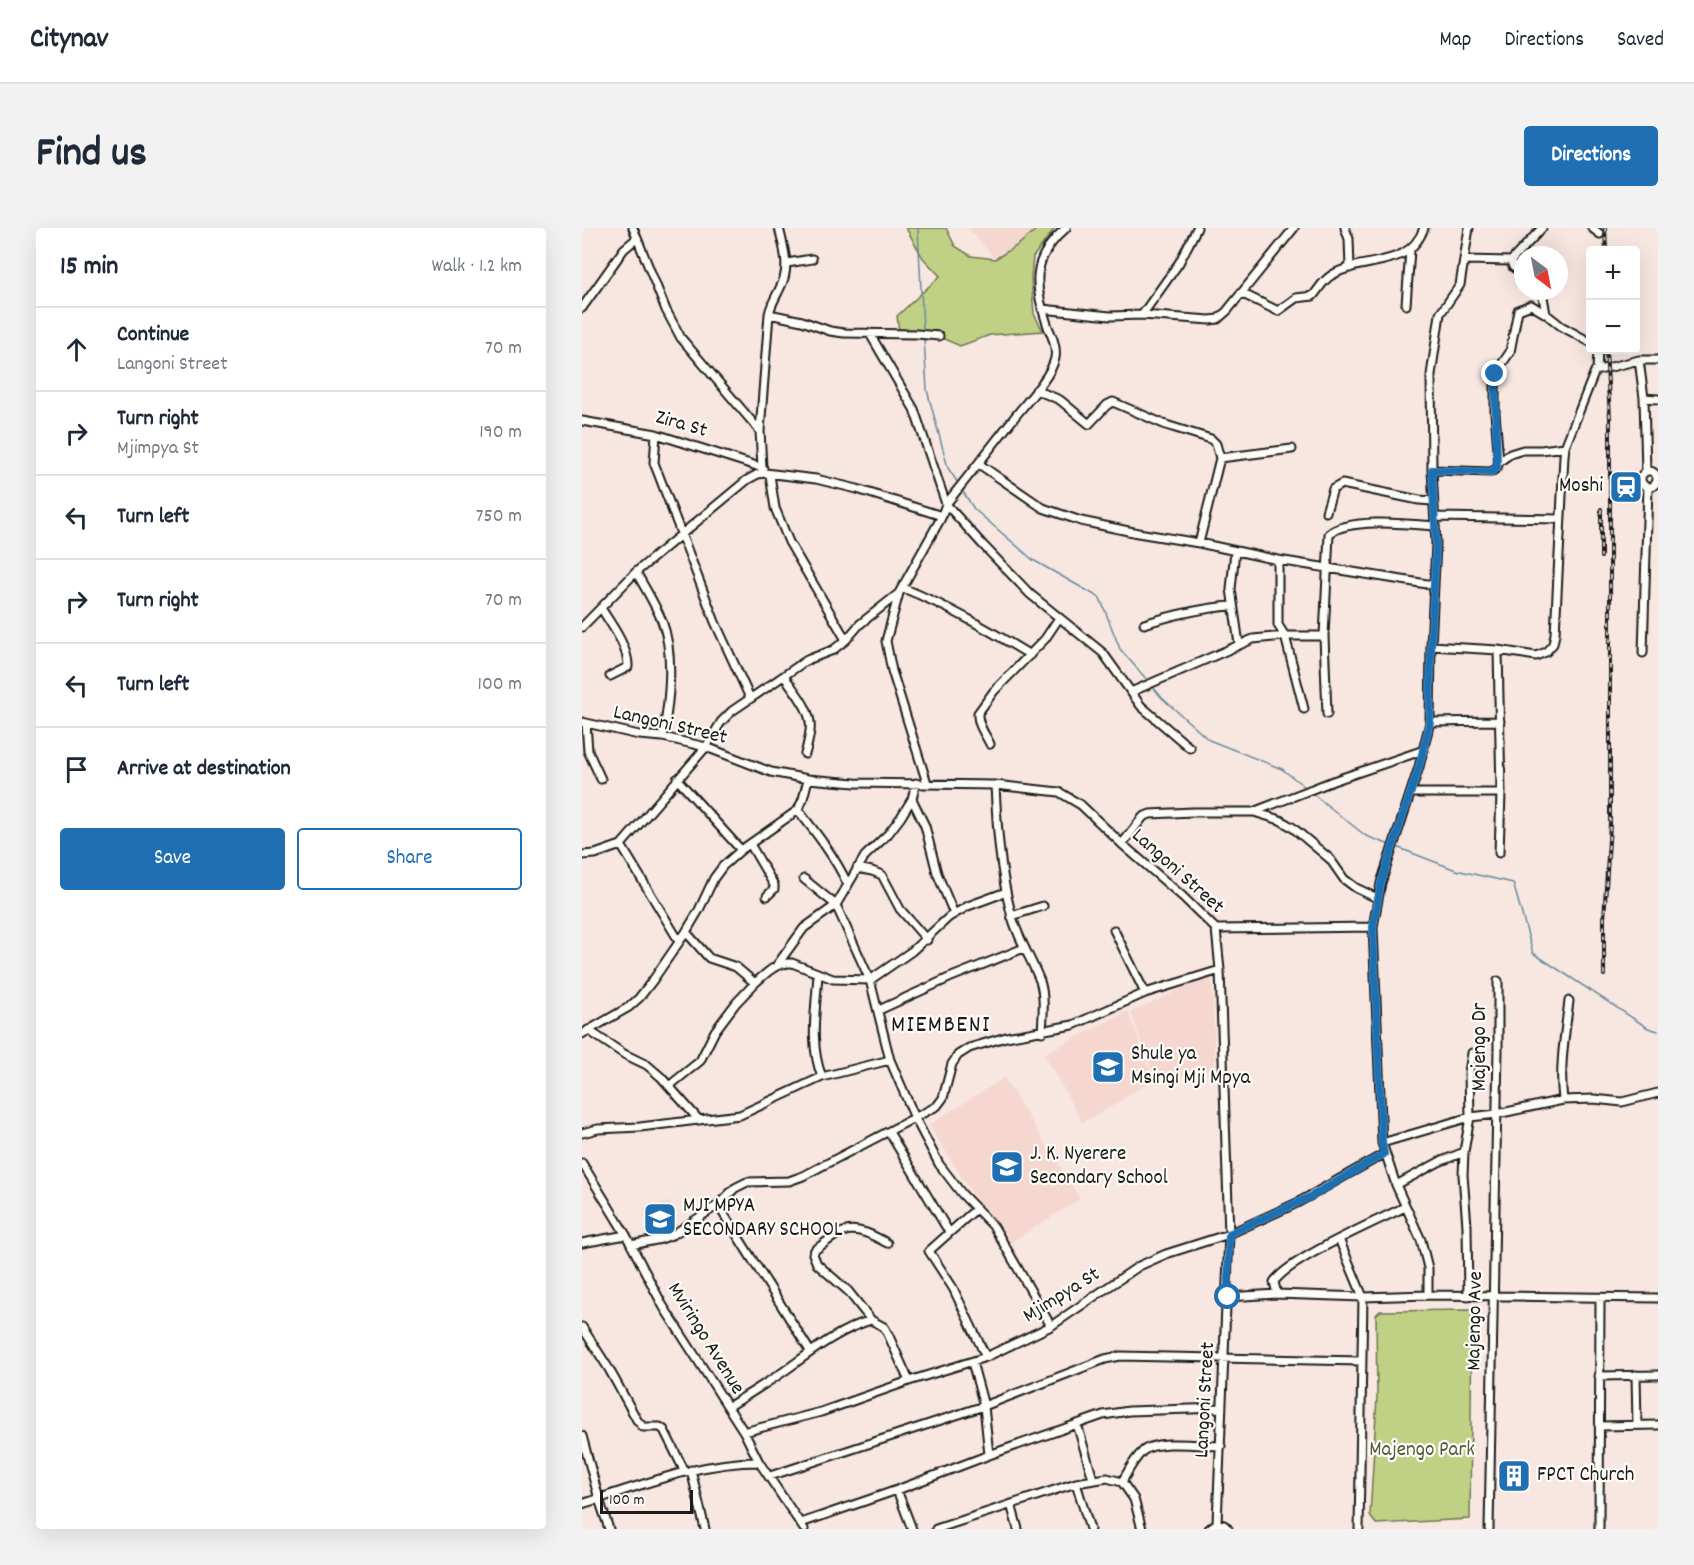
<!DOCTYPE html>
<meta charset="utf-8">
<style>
:root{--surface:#fff;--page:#f2f2f3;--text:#1f2937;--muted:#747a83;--line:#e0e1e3;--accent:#1f6fb2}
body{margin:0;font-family:Dekko,sans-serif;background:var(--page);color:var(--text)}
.controls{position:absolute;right:18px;top:18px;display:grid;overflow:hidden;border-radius:6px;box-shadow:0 6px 24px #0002}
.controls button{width:54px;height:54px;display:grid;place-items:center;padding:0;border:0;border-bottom:2px solid var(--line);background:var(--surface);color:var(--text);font:30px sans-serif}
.compass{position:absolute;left:932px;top:18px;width:54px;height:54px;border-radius:50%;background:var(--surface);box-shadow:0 6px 24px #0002;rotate:148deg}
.scale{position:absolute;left:18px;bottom:15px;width:93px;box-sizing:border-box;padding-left:6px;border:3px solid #1c1c1c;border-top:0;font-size:16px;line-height:21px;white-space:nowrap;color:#1c1c1c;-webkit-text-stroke:4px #fdfcf7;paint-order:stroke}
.stop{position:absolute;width:18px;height:18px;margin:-14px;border:4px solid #1f6fb2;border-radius:50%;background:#fff}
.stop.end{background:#1f6fb2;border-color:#fff;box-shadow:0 2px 6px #0008}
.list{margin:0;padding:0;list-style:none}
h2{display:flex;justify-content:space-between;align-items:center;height:78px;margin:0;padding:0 24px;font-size:26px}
h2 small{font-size:20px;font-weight:400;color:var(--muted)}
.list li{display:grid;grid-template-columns:39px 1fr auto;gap:18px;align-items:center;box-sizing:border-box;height:84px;padding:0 24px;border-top:2px solid var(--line)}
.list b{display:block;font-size:22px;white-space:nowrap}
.list p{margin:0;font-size:20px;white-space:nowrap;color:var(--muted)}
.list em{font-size:20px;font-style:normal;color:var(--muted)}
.actions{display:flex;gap:12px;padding:18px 24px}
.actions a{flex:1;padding:14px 0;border:2px solid var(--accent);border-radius:6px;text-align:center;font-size:21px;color:var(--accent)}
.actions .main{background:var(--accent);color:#fff}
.icon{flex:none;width:33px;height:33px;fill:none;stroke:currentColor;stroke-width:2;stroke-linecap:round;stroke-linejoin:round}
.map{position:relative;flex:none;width:1076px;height:1301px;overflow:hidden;border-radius:6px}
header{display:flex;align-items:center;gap:36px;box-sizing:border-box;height:84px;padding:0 30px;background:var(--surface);border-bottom:2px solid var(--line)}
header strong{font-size:28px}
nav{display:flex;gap:33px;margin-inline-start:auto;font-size:21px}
.intro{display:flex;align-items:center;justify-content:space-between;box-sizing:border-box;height:144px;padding:0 36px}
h1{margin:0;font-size:42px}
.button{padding:15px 27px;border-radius:6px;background:var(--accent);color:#fff;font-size:21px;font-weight:700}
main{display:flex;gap:36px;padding:0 36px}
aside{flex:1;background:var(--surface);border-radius:6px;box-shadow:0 6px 24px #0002}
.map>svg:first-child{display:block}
.built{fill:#f5d7d0}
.green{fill:#c0d186;stroke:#6e7651;stroke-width:1.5}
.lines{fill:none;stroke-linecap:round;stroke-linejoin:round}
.stream{stroke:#668a9f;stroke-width:1.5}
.minor-casing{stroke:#1c1c1c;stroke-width:11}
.minor{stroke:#fdfcf7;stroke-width:7}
.rail-casing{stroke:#1c1c1c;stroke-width:4}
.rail{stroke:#fdfcf7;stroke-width:1.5;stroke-dasharray:4.5;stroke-linecap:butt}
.route{stroke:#1f6fb2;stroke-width:8}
.labels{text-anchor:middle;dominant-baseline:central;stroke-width:4.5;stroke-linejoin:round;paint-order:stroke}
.street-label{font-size:21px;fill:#1c1c1c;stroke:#fdfcf7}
.poi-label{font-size:21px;fill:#1c1c1c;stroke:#fdfcf7;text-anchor:start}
.park-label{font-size:21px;fill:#555b41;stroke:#fdfcf7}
.quarter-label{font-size:24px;letter-spacing:1.5px;fill:#1c1c1c;stroke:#fdfcf7}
</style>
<header>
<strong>Citynav</strong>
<nav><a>Map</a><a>Directions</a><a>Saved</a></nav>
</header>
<div class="intro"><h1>Find us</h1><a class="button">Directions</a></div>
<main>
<aside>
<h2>15 min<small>Walk · 1.2 km</small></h2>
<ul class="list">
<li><svg class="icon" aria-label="ahead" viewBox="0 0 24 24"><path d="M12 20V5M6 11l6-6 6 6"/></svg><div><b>Continue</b><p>Langoni Street</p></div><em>70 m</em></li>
<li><svg class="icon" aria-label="right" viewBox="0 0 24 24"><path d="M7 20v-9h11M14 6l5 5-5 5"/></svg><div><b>Turn right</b><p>Mjimpya St</p></div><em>190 m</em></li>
<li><svg class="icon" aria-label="left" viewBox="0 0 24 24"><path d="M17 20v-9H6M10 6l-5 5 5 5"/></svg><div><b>Turn left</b></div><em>750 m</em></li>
<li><svg class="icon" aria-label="right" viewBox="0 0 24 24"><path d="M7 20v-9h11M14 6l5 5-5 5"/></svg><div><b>Turn right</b></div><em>70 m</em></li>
<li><svg class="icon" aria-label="left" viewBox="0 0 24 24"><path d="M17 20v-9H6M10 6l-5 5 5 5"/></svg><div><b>Turn left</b></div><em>100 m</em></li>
<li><svg class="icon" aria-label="arrive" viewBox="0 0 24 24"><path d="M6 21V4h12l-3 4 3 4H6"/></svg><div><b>Arrive at destination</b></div></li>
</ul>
<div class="actions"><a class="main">Save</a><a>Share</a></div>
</aside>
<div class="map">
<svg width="1076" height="1301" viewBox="0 0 1076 1301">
<rect width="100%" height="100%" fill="#f8e6e0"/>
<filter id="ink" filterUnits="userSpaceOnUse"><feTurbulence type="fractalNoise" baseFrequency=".0167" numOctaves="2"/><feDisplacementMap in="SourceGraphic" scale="12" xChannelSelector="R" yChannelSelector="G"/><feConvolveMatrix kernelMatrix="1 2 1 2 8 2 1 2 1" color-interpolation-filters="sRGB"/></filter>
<g filter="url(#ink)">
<!-- built -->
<path class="built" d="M386,0H472L419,38Z
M630,747L633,840L574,855L549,784Z
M546,783L571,852L519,885L500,894L462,826Z
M422,850L498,971L423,1018L347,897Z
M88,974L94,1001L68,1007L62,980Z"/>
<!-- green -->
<path class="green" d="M324,0H364L373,18L389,28L413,31L436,17L456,0H473L451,29L449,50L452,86L461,103L408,107L378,118L351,106L317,103L315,88L358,48L341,30Z
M890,1082L888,1291L794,1296L788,1288L795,1169L794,1087L798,1083Z"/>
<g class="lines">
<!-- stream -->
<path class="stream" d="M336,0L341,101
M342,111L345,162L366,240L376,255
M380,262L392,281L451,332L518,370L538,421L566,453
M571,459L580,470L627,512L700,541L723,559
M731,566L784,608L808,617
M817,620L874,642L931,655L951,725L1066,800L1076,803"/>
<!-- minor casing -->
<g class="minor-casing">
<path id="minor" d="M51,0L84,82L99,110L178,203
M763,0L767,11L768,40
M1010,0L1018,6
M883,32L929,33
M205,35L230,31
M941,46L931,39L929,33L960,0
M960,63L964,86L979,98L1008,114
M659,65L696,83L714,70L731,68C737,61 741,52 750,47C782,28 827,42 842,0
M824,77L828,22
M0,80L42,21L54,11
M460,81L528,88L560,87L628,92L636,91L645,83L712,0
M187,86L220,93L248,103L262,105L335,106L357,108
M560,87L597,35L615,0
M288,106L332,181L364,276L401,317L448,366L521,425L559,478L608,520
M1057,132L1062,170L1064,243
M1015,142L1016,122
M454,162L478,172L507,196L525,177L531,174L584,197L629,211L634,216L638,230L617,315
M1062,170L1076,171
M0,193L74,206L181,240
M74,206L72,235L76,245L133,394L168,470
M638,230L710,221
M917,234L913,185V146L928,124L936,82L949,77L964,86
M397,236L461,280L499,293L556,305L617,315L696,332L851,357
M180,239L178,203L187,86C189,76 194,69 198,60C209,40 202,21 197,0
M850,242L909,244L915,240L917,234L928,226L941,222H959L983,219
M1059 251a8 8 0 1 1 16 0a8 8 0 1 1-16 0Z
M188,247L193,280L207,314L264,412
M744,284L751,261L760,256L837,272L851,273
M853,289L978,291
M653,323L649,361L657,416
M696,332V397L703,408L722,481
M54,344C63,360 73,376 80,393C93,427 87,474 81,509
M321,360C366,378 407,402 448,427
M19,380C29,396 47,420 46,439L28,448
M562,396C591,387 619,380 650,378
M0,399L54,344L165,252L176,246L183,245L234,251L275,261L360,288
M849,418L916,422L954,428L964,424L971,416L973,406L982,228L983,219L1013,143L1057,132H1076
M916,422L919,565L917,625
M1061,425L1066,259
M202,448C213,464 231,483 228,503C227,511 225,519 223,526
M549,464L671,411L703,408H742
M745,486L742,408L747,306C766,289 829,296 853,298
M0,494L57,507L81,509L124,519L189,544L226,551L273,555L413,557L477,564L499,577L540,616L600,668L634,701L638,742L647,1006L635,1295
M848,494L918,493
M4,495L6,523L19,551
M408,516C403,506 395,496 396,485L412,463L463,411L477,390
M95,551L159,622
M345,555L310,443L304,413L317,365L359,290L364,276C387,248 409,219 432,190C444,174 469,149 473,130C475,119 470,108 466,99C452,57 448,31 484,0
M413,557C415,600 418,643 429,685C435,709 449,730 458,753C463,769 461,787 460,804
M829,565H919
M330,571L343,598L355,645L372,686
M216,582C235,606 253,629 266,657
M672,584L698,592L710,599L748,631L762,651L774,660L795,670
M168,616L192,657V661L185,668
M540,616L561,589L568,586L611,584H671L751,553L842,522
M39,617L97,713
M0,627L13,626L39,617L124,519L139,494L150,483L225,432L251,422L264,412L278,396L316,366
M275,640L290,643L300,647L318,681L345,712
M222,651L254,677L288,752L308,832L333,890L357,936L380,966L412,999L469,1098
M429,688L461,678
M634,701L791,699
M532,702L563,765
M104,704L127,730L154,739L173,755C185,745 194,734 210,735L251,751L288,752L330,723L367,689L386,678L424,664
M195,737L222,700L254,677L283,628L306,606L319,589L330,571L334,555
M236,746C234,780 227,817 240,849
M297,782L367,750L442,720
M6,802L42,826L65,837L79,849L117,892
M0,806L47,779L57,770L71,752L104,704L117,682L132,650L141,638L159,622L216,582L221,571L226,551
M87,858L118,833L133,803L154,775L173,755
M981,872C977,839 983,806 987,773
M307,904L367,1004
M0,905L16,901L58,899L158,887L240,849L308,832
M800,915L888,889L915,886L981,872L1012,871L1040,874L1076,865
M0,935L44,1007L81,1078L162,1204L177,1234L222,1301
M814,957L857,934L882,924
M136,977L228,1123
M394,981L347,1023L371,1060L404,1129
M757,1011L781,1069L777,1301
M0,1015L44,1007
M49,1017L79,1011L92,1006L136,977L153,960L165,954L207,953L221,948L355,878L361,870L370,836L376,827L387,820L424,809L491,797L563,765L638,742
M695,1066L692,1054C707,1031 795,993 823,979
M846,1067V1040L839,1012L814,957L800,915L791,699L799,655L837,539L848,494L849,418L854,316L850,242L849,147L858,86L878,57L887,0
M886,1068L885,998L881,947L882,924L888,889L887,844L890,825
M646,1069L695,1066L781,1069L846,1067L1076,1070
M289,1092L266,1063L235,1036L231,1026L233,1022C264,999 269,995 305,1015
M0,1099L27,1141L55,1192L61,1199H78L82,1202L103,1244
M390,1134L402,1178L407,1227
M1054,1147L1055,1197
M1017,1148L1076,1147
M146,1179C164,1168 183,1156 201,1144C229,1124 256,1102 289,1092L302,1099L306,1106L327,1153
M495,1196L511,1251
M1017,1198L1076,1197
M162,1204L239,1184L327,1153L404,1129L469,1098L557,1038L584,1026L647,1006L715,975L802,926
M0,1208L17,1271L27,1301
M109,1242L123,1301
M188,1248L402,1178L523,1131L538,1128L780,1133
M540,1254C546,1243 552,1231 561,1223C575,1211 621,1218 639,1218
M494,1255L508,1301
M315,1262L330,1301
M0,1276C58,1258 115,1234 177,1234
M429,1276L436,1301
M219,1295L315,1262L407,1227L521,1187L547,1183L639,1180
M354,1301L494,1255L525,1250L540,1254L552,1271L560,1301
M627,1301L635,1295L642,1297L646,1301
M907,1301L916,821V753
M1017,1301L1018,1070"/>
</g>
<!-- minor -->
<use href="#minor" class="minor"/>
<!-- rail casing -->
<g class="rail-casing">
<path id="rail" d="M1023,0L1024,22
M1019,281V329
M1022,747V691L1028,596V190L1024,122"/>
</g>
<!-- rail -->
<use href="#rail" class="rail"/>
</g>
</g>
<g class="lines" filter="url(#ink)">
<!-- route -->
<path class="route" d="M646,1069L647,1006L728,969L802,926L800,915L791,699L799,655L837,539L848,494L849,418L854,316L850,242L909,244L915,240L913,146"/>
</g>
<!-- icons -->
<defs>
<g id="station-square" transform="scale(1.725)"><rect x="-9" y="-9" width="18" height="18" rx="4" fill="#1f6fb2" stroke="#fdfcf7"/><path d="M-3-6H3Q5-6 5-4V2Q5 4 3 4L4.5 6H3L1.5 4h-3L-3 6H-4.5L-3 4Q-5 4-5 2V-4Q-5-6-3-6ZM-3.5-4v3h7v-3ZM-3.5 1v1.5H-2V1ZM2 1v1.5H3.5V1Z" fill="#fff"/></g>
<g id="school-square" transform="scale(1.725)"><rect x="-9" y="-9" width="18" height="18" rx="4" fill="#1f6fb2" stroke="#fdfcf7"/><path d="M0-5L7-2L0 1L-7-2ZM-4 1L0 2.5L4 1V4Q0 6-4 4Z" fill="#fff"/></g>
<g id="building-square" transform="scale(1.725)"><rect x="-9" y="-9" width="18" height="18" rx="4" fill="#1f6fb2" stroke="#fdfcf7"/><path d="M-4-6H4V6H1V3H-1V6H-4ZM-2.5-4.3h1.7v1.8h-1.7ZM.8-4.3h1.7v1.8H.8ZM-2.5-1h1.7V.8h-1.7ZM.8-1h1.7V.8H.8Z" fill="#fff"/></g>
</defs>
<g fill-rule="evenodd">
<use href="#station-square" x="1044" y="259"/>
<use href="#school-square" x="526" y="839"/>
<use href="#school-square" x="425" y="939"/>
<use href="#school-square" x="78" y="991"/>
<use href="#building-square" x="932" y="1248"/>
</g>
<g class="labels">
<!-- street labels -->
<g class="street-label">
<text transform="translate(99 197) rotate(16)">Zira St</text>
<text transform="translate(88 498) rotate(13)">Langoni Street</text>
<text transform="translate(595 644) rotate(42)">Langoni Street</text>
<text transform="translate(899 819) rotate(-90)">Majengo Dr</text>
<text transform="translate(480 1068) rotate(-32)">Mjimpya St</text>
<text transform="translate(894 1093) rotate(-89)">Majengo Ave</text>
<text transform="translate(123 1111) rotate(58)">Mviringo Avenue</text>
<text transform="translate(624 1172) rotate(-87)">Langoni Street</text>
</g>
<!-- poi labels -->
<g class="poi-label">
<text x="1021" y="259" text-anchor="end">Moshi</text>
<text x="549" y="827">Shule ya<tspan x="549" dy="24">Msingi Mji Mpya</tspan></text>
<text x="448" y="927">J. K. Nyerere<tspan x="448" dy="24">Secondary School</tspan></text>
<text x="101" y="979">MJI MPYA<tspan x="101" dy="24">SECONDARY SCHOOL</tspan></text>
<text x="955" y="1248">FPCT Church</text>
</g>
<!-- park labels -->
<g class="park-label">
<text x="840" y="1223">Majengo Park</text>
</g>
<!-- quarter labels -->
<g class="quarter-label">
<text x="359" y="798">MIEMBENI</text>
</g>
</g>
</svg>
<div class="controls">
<button>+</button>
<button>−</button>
</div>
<svg class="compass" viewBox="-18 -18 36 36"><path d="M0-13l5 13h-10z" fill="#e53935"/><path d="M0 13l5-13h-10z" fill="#747a83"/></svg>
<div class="scale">100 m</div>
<div class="stop" style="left:646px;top:1069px"></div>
<div class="stop end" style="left:913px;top:146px"></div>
</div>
</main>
